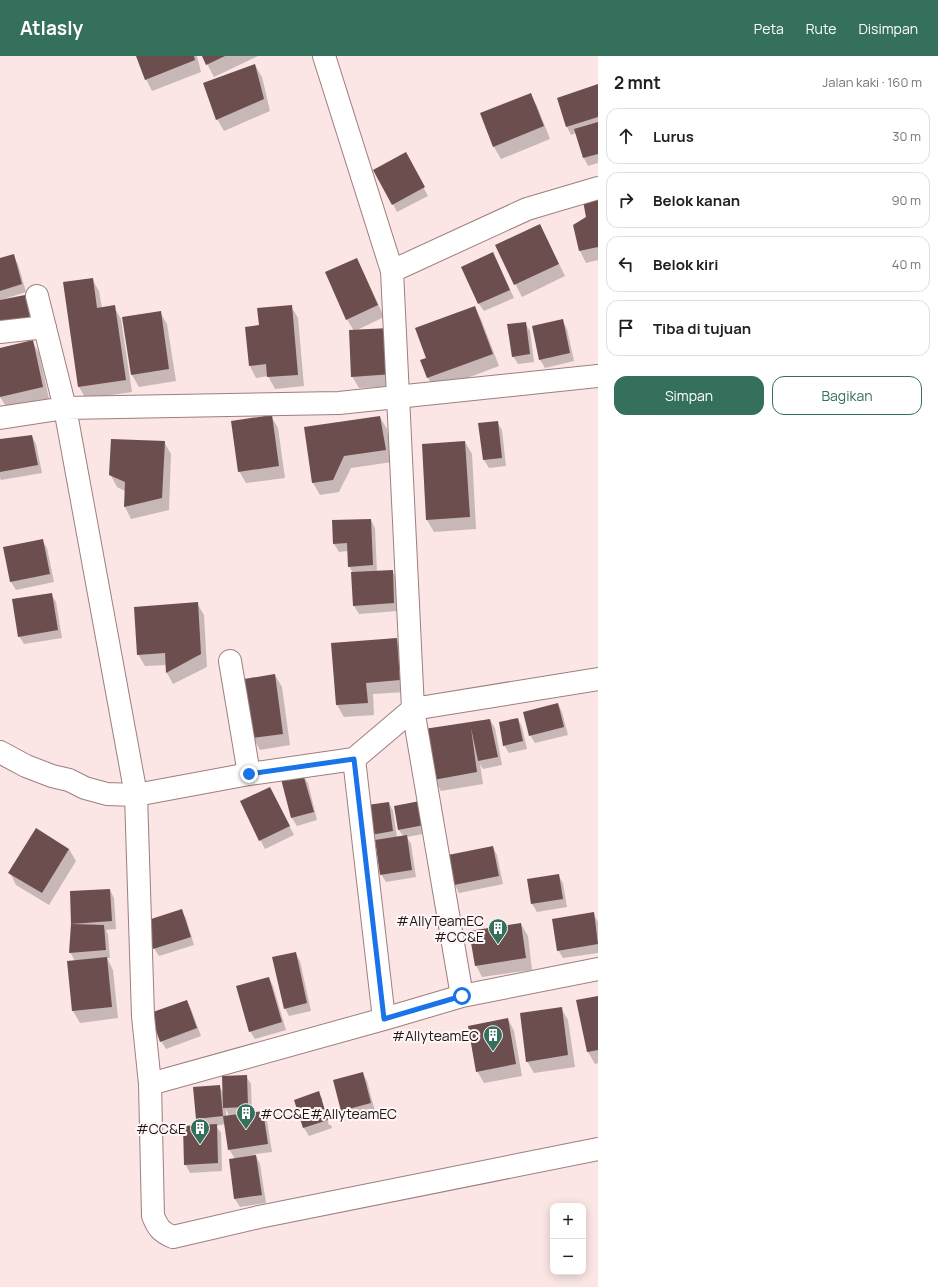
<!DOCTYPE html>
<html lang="id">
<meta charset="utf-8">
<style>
:root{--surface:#fff;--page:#f2f2f2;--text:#202124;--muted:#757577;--line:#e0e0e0;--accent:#34705b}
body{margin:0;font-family:Manrope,sans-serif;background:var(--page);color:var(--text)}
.controls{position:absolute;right:12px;bottom:12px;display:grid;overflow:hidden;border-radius:8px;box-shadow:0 2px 10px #0003}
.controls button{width:36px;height:36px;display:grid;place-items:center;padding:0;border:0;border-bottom:1px solid var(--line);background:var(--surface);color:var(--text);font:20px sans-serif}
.stop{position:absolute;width:12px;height:12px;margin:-9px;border:3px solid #1a73e8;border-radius:50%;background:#fff}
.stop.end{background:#1a73e8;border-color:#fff;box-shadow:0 1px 4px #0008}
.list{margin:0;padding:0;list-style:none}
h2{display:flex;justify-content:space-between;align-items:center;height:52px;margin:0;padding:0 16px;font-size:17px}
h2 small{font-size:13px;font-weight:400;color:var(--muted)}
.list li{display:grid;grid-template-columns:26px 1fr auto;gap:12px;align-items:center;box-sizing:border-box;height:56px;margin:0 8px 8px;padding:0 8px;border:1px solid var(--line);border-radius:12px}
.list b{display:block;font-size:15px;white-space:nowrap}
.list em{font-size:13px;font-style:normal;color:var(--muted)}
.actions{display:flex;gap:8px;padding:12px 16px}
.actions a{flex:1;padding:9px 0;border:1px solid var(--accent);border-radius:12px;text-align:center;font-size:14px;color:var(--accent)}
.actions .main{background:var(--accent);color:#fff}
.icon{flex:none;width:22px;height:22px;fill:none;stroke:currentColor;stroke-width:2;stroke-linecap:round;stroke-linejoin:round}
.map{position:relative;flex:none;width:598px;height:1231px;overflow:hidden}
header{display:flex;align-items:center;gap:24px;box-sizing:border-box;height:56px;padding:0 20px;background:var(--accent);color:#fff}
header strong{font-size:19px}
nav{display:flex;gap:22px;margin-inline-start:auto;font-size:14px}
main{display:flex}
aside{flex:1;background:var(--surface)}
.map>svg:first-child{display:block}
.shadow{fill:#0003;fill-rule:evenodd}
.building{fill:#6c4e4e}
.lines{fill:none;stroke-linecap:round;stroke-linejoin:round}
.minor-casing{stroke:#9f7e7e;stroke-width:24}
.minor{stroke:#fff;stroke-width:22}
.route{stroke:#1a73e8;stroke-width:5}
.labels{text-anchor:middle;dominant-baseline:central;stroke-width:4;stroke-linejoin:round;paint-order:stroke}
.poi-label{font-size:14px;fill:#201414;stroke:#fef6f6;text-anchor:end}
</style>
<header>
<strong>Atlasly</strong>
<nav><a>Peta</a><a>Rute</a><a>Disimpan</a></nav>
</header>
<main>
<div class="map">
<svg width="598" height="1231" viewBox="0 0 598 1231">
<rect width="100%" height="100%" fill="#fbe5e5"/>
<!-- shadow -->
<path class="shadow" d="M138,0H197L201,16L152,35L146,23Z
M203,0H258L214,21Z
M255,9L262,21L270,55L224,75L217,63L204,27Z
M598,29V107L588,110L584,102L576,77L571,79L567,71L558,42Z
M530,38L537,50L550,83L501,103L494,91L481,58Z
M410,106L428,140L397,156L393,148Z
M598,143V204L586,207L580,195Z
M546,181L565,220L522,241L496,190Z
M13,200L18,208L26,236L1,244V245L24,240L29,248L34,274L0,282V203Z
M497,205L514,242L484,255L479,248Z
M363,215L384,261L355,275L399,330L359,332L352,320L354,275L347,263Z
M92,223L99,235L102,252L114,251L121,263L132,336L86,343L79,331L64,227Z
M291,250L298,262L304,330L275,333L268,320L256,322L250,310L260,270Z
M474,251L481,263L499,310L435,334L428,322L421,305L427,303Z
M160,256L167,268L176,325L139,331L132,319Z
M563,265L567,273L574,305L545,312L540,304L533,271Z
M525,267L530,275L534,306L518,308L513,300Z
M32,285L39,297L49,343L7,352L0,341V293Z
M271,360L278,372L285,422L246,427L239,415Z
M380,361L387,373L392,406L351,412L339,436L320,439L313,427L305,372Z
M497,366L502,374L506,410L489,412L484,404Z
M32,380L36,388L42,417L1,424L0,422V384Z
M164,386L171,398L169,454L131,463L125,451V435L117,431L110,418Z
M465,386L472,398L476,473L434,476L427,464Z
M371,464L375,472L377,516L392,515L397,523L398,555L359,558L354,550L353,517L349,510L348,495L339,496L334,488Z
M42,484L47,492L54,526L16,534L11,526L5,492Z
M51,538L56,546L62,582L24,588L19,580Z
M197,547L204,559L207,611L173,628L167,617L166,609L145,610L138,598Z
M396,583L403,595L406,636L373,638L374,659L344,661L337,649L332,588Z
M275,619L282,631L290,689L260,694L253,682Z
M558,648L562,656L568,679L535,687L530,679Z
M518,663L522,671L527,693L509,697L504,689Z
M490,664L495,672L502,709L483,713L480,708L483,728L441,735L434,723L470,668Z
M303,719L308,727L317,764L297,770L292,762L282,724Z
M270,732L294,779L265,793L241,746Z
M419,746L428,777L407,781L411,788L416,821L386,826L381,818L376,785L372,778L389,747L393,755L397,781L403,780L399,774Z
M493,791L497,799L503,828L459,837L455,829L449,800Z
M69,793L76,805L49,849L16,829L10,817Z
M558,819L563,827L567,851L537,856L532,848L528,824Z
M110,834L114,842L116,873L106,874L108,879L110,902H107L113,914L118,962L80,967L73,955L75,905L70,896L72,868Z
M181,854L186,862L194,889L159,900L154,892Z
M593,857L598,866V897L563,902L558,894Z
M521,868L528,880L532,914L482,921L476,909Z
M295,897L300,905L311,955L289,960L285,952Z
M269,922L273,930L286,974L255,983L250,975Z
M598,941V1007L595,1008L588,996Z
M187,945L191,953L201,980L166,993L161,985Z
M561,952L568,964L575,1011L534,1017L527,1005Z
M508,963L514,975L522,1020L484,1027L477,1015Z
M362,1017L367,1025L375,1055L347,1062L342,1054Z
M246,1020L251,1028L252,1058L263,1057L267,1065L272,1096L255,1098L260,1108L266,1147L240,1151L235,1143V1103L229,1093L225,1068L216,1070L221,1077L222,1115L190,1117L185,1108L201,1070L197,1063L194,1032L219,1030L224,1038ZM226,1053L228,1058L230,1061H226Z
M319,1037L323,1044H321L329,1069H331L323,1044L332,1072L309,1080L304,1072L295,1044Z"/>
<!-- building -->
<path class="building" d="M136,0H194L195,4L145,24Z
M202,0H225L206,9Z
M255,8L264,43L216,64L203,27Z
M598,28V61L566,71L557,42Z
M531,37L544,70L493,91L480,57Z
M598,66V98L583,102L574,73Z
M406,96L425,131L392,149L373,114Z
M598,142V191L579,195L573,169L586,161L583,145Z
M540,168L559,208L514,229L495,189Z
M493,196L510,234L478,248L461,211Z
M14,198L22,228L0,235V202Z
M357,202L378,249L346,264L325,216Z
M93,222L97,252L115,249L126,324L78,331L63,226Z
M25,239L31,266L0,273V244Z
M292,249L298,319L267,321L266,308L249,310L245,271L259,269L257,252Z
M475,250L493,298L427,322L420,304L426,302L415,272Z
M161,255L169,313L131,319L122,261Z
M563,263L570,297L539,304L532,270Z
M526,266L530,298L512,301L507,268Z
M390,272L393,318L351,321L349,274Z
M33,284L43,331L0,341V292Z
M272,359L279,410L238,416L231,365Z
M380,360L386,394L344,400L333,424L312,427L304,371Z
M498,365L502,402L483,404L478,367Z
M32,379L38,409L0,416V383Z
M111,383L165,385L162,442L124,451L125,426L109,419Z
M465,385L470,461L426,464L422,388Z
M371,463L373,509L348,511L347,487L333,488L332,464Z
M43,483L50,518L10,526L3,491Z
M393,514L394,547L353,550L351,516Z
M52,537L58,574L18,581L12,543Z
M198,546L201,598L166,617L165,597L137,599L134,551Z
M397,582L400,624L366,627L368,647L336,649L331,587Z
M275,618L283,678L252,682L244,623Z
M558,647L564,671L529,680L523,656Z
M518,662L523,685L503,690L499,666Z
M490,663L498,701L478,705L471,672L477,716L433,724L424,673Z
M303,718L314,756L291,762L281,723Z
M270,731L290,770L259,785L240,745Z
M420,745L424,769L398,774L394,750Z
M389,746L393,775L371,779L367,749Z
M36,772L69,793L42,837L8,817Z
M407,779L412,814L380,819L375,784Z
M493,790L499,820L454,829L448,799Z
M559,818L563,843L531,848L527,823Z
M110,833L112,865L71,868L70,835Z
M182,853L191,881L153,893L145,865Z
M594,856L598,888L557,895L552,863Z
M521,867L526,902L475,910L469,875Z
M71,868L104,869L106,894L69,897Z
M296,896L307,947L284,953L272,901Z
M107,901L112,951L72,955L67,905Z
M269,921L282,966L249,976L236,930Z
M598,940V994L587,996L576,944Z
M187,944L197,972L160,986L150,957Z
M562,951L568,999L526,1006L520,957Z
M508,962L516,1008L476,1016L468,970Z
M363,1016L371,1047L341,1055L333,1024Z
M247,1019L248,1051L223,1052L222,1020Z
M220,1029L223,1060L263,1055L268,1088L228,1094L223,1060L196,1063L193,1031Z
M319,1035L328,1064L303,1072L294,1044Z
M217,1068L218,1107L184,1109L183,1070Z
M256,1099L262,1139L234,1143L229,1103Z"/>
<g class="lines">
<!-- minor casing -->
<g class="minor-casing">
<path id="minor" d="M324,0L392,215L413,653L462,940
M392,215L527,153L598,132
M37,240L65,352L136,739L143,960L150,1028L153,1160C158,1172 161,1176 173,1181L259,1161L598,1093
M0,276L45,271
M0,362L65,352L339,347L598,320
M230,605L249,718
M0,696L26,710L52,720L69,724L85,732L107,738L136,739L249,718L354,703L413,653L598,623
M384,963L462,940L598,913
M150,1028L384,963L354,703"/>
</g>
<!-- minor -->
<use href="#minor" class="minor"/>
</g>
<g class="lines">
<!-- route -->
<path class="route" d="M249,718L354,703L384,963L462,940"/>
</g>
<!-- icons -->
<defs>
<g id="building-pin" transform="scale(1)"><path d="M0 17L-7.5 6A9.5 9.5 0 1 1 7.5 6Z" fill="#34705b" stroke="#fef6f6"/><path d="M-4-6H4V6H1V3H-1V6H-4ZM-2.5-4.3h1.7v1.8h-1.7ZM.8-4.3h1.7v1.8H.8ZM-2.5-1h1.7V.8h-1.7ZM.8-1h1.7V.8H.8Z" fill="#fff"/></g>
</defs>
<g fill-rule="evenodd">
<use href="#building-pin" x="498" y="872"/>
<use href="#building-pin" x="493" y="979"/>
<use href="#building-pin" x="246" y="1057"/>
<use href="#building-pin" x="200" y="1072"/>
</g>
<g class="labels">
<!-- poi labels -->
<g class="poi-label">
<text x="484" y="864">#AllyTeamEC<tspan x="484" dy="16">#CC&amp;E</tspan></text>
<text x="479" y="979">#AllyteamEC</text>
<text x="260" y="1057" text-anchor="start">#CC&amp;E#AllyteamEC</text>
<text x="186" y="1072">#CC&amp;E</text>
</g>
</g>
</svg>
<div class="controls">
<button>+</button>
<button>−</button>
</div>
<div class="stop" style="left:462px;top:940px"></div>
<div class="stop end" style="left:249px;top:718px"></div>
</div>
<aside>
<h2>2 mnt<small>Jalan kaki · 160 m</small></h2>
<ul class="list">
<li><svg class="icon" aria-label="ahead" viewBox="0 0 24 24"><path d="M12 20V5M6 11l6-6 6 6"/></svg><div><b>Lurus</b></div><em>30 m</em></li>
<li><svg class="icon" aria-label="right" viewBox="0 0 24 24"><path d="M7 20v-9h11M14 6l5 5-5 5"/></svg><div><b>Belok kanan</b></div><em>90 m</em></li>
<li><svg class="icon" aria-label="left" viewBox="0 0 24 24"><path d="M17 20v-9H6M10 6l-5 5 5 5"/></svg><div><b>Belok kiri</b></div><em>40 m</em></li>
<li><svg class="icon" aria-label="arrive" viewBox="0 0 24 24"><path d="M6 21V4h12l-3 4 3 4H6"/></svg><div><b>Tiba di tujuan</b></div></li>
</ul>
<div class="actions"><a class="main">Simpan</a><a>Bagikan</a></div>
</aside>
</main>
